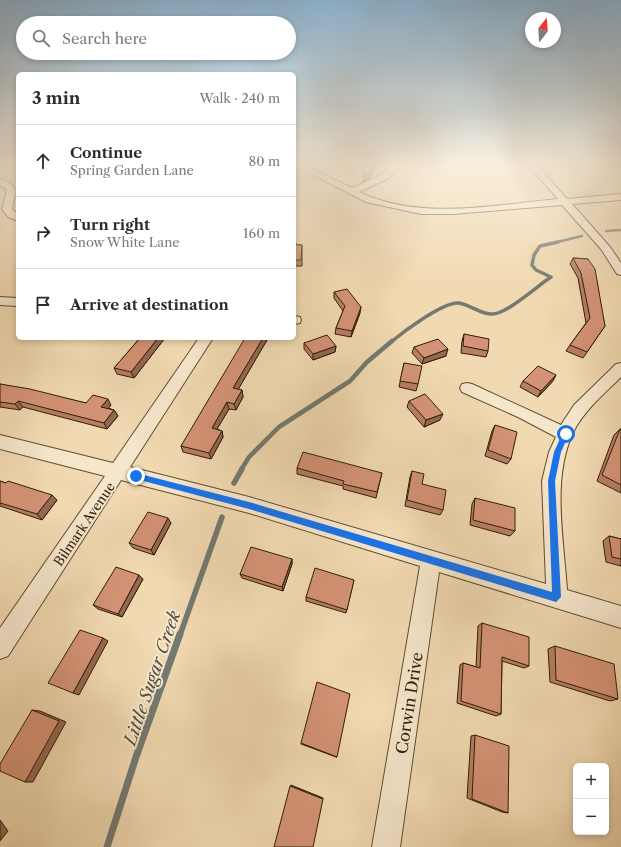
<!DOCTYPE html>
<meta charset="utf-8">
<style>
:root{--surface:#fff;--page:#f2f2f3;--text:#2b2b33;--muted:#7c7c81;--line:#e1e1e2}
body{margin:0;font-family:"Libre Caslon Text",serif;background:var(--page);color:var(--text)}
.controls{position:absolute;right:12px;bottom:12px;display:grid;overflow:hidden;border-radius:6px;box-shadow:0 2px 6px #0003}
.controls button{width:36px;height:36px;display:grid;place-items:center;padding:0;border:0;border-bottom:1px solid var(--line);background:var(--surface);color:var(--text);font:20px sans-serif}
.compass{position:absolute;left:525px;top:12px;width:36px;height:36px;border-radius:50%;background:var(--surface);box-shadow:0 2px 6px #0003;rotate:17deg}
.stop{position:absolute;width:12px;height:12px;margin:-9px;border:3px solid #1a73e8;border-radius:50%;background:#fff}
.stop.end{background:#1a73e8;border-color:#fff;box-shadow:0 1px 4px #0008}
.list{margin:0;padding:0;list-style:none}
h2{display:flex;justify-content:space-between;align-items:center;height:52px;margin:0;padding:0 16px;font-size:17px}
h2 small{font-size:13px;font-weight:400;color:var(--muted)}
.list li{display:grid;grid-template-columns:26px 1fr auto;gap:12px;align-items:center;box-sizing:border-box;height:72px;padding:0 16px;border-top:1px solid var(--line)}
.list b{display:block;font-size:15px;white-space:nowrap}
.list p{margin:0;font-size:13px;white-space:nowrap;color:var(--muted)}
.list em{font-size:13px;font-style:normal;color:var(--muted)}
.icon{flex:none;width:22px;height:22px;fill:none;stroke:currentColor;stroke-width:2;stroke-linecap:round;stroke-linejoin:round}
.map{position:relative;flex:none;width:621px;height:847px;overflow:hidden}
.search{position:absolute;background:var(--surface);box-shadow:0 2px 6px #0003;left:16px;top:16px;width:280px;height:44px;display:flex;align-items:center;gap:10px;box-sizing:border-box;padding:0 14px;border-radius:22px;color:var(--muted);font-size:15px}
.panel{position:absolute;background:var(--surface);box-shadow:0 2px 6px #0003;left:16px;top:72px;width:280px;height:268px;border-radius:6px}
.map>svg:first-child{display:block}
.lines{fill:none;stroke-linecap:round;stroke-linejoin:round}
.stream-far4{stroke:#737a71;stroke-width:2.5}
.stream-far3{stroke:#737a71;stroke-width:3.5}
.stream-far2{stroke:#737a71;stroke-width:4.5}
.stream-far1{stroke:#737a71;stroke-width:5.5}
.stream{stroke:#737a71;stroke-width:7}
.minor-casing{stroke:#604d31;stroke-width:2}
.minor{fill:#f6e6cc;fill-rule:evenodd}
.wall{fill:#b67e65;stroke:#2f1e06}
.shaded-wall{fill:#946753;stroke:#2f1e06}
.building{fill:#d49376;stroke:#2f1e06}
.route{fill:#1a73e8}
.labels{text-anchor:middle;dominant-baseline:central;stroke-width:4;stroke-linejoin:round;paint-order:stroke}
.street-label{font-size:13px;fill:#2f1e06;stroke:#f6e6cc}
.near-street-label{font-size:16px;fill:#2f1e06;stroke:#f6e6cc}
.near-water-label{font-size:17px;font-style:italic;fill:#514c3b;stroke:#f6e6cc}
</style>
<div class="map">
<svg width="621" height="847" viewBox="0 0 621 847">
<rect width="100%" height="100%" fill="#f1d9b1"/>
<filter id="stains"><feTurbulence type="fractalNoise" baseFrequency=".005" numOctaves="4"/><feColorMatrix values="0 0 0 0 .2 0 0 0 0 .09 0 0 0 0 .02 0 0 0 .5 -.17"/></filter>
<radialGradient id="worn" r=".72"><stop offset=".6" stop-color="#630" stop-opacity="0"/><stop offset="1" stop-color="#630" stop-opacity=".3"/></radialGradient>
<g class="lines">
<!-- stream-far4 -->
<path class="stream-far4" d="M606,231L621,230
M553,243L582,236"/>
<!-- stream-far3 -->
<path class="stream-far3" d="M391,342C403,332 444,301 459,303C470,305 481,314 492,314C507,314 537,286 551,277L536,270L532,265L534,255L540,246L558,242"/>
<!-- stream-far2 -->
<path class="stream-far2" d="M241,470L249,457L279,427L350,381L367,362L392,341"/>
<!-- stream-far1 -->
<path class="stream-far1" d="M234,483L242,469
M180,635L222,517"/>
<!-- stream -->
<path class="stream" d="M107,847L136,757L180,634"/>
<!-- minor casing -->
<g class="minor-casing">
<path id="minor" d="M294,165H304L352,188L381,175L392,165H401L387,179L359,192C420,221 493,205 558,199L528,165H537L567,199L621,194V200L572,204L610,247L621,263V275L617,274L601,249L562,205L453,214H421L366,202Z
M0,179L9,182L16,190L12,209L18,214V221L8,217L2,209L7,190L0,185Z
M0,297L18,298V306L0,305Z
M294,316L300,317L301,320L300,323L294,324Z
M199,338H213L130,467L249,497L546,584L542,481L549,452L556,437L518,417L462,392L460,388L462,384L467,383L472,384L561,425L574,405L616,364L621,363V377C606,392 587,408 576,427C550,474 564,539 567,590L621,606V628L439,572L400,847H372L420,566L249,513L121,480L8,656L0,659V628L105,476L0,449V435L113,463Z"/>
</g>
<!-- minor -->
<use href="#minor" class="minor"/>
</g>
<!-- wall -->
<path class="wall" d="M294,241L297,245H302V266H294Z
M573,258L588,259L605,326L583,358L566,351L570,345L586,323L578,278L570,264Z
M334,292L360,313L351,337L335,334L336,328L343,311L334,298Z
M464,334L488,351L486,357L461,353L462,341Z
M140,338H165L134,378L117,374L114,368Z
M267,340L238,389L242,390L243,397L236,410L229,409L217,429L222,431L223,437L211,459L183,452L181,446Z
M304,343L336,346L335,352L313,360L304,349Z
M414,347L446,356L422,364L412,353Z
M404,363L418,384L416,391L399,387Z
M523,381H553L538,397L520,387Z
M0,384L86,403L111,405L108,408L114,410L118,416L107,429L23,407L20,410L0,407Z
M409,401L440,420L424,427L407,407Z
M495,425L511,459L507,464L485,456L492,431Z
M620,429H621V493L597,481L614,435Z
M297,468L382,473L376,498L343,489V486L297,474Z
M412,471L443,510L440,515L405,506L410,477Z
M0,481L57,500L42,520L0,506Z
M475,498L515,531L510,536L470,525L472,504Z
M171,523L154,555L133,548L129,543Z
M609,536L621,539V566L606,562L603,541Z
M292,559V564L283,591L242,578L240,574Z
M139,575L143,579L122,617L98,609L93,605Z
M354,580L346,613L306,601V597Z
M482,623L529,666L524,668L502,661L501,714L496,716L457,703L460,665L463,663L476,667L478,626Z
M555,646L618,699L610,701L550,682L548,649Z
M475,735L508,813L502,812L467,798L471,736Z
M301,743L337,757H336L301,744Z"/>
<!-- shaded-wall -->
<path class="shaded-wall" d="M374,165H376L369,179L363,182V176Z
M361,307L360,313L351,337L352,331Z
M158,338H165L134,378L131,372Z
M263,338H267V340L235,395L233,388Z
M336,346L335,352L313,360V354Z
M448,349L446,356L422,364L424,358Z
M556,375L553,381L538,397L541,391Z
M242,390L243,397L236,410L234,404Z
M108,399L111,405L105,413L101,407Z
M18,401L23,407L20,410L15,404Z
M227,402L229,409L214,434L212,428Z
M114,410L118,416L107,429L104,423Z
M443,414L440,420L424,427L426,420Z
M222,431L223,437L211,459L209,453Z
M52,495L57,500L42,520L37,514Z
M168,518L171,523L154,555L151,550Z
M292,559V564L283,591L282,587Z
M139,575L143,579L122,617L118,614Z
M103,638L108,641L79,695L73,693Z
M32,710L40,711L66,722L33,782H25Z
M291,785L323,798V799L290,786Z
M0,820L8,831L0,841Z"/>
<!-- building -->
<path class="building" d="M364,165H374L369,173L363,176Z
M294,241L297,245H302L301,260H294Z
M573,258L588,259L595,269L605,326L587,352L570,345L590,318L581,273Z
M347,289L361,307L352,331L336,328L345,306L334,292Z
M464,334L489,339L488,351L463,346Z
M327,335L336,346L313,354L304,343Z
M140,338H158L131,372L114,368Z
M245,338H263L233,388L242,390L234,404L227,402L212,428L222,431L209,453L181,446Z
M438,339L448,349L424,358L414,347Z
M404,363L422,366L418,384L400,381Z
M538,366L556,375L541,391L523,381Z
M0,384L30,389L86,403L93,395L108,399L101,407L114,410L104,423L18,401L15,404L0,402Z
M425,394L443,414L426,420L409,401Z
M495,425L517,432L511,459L488,450Z
M620,429H621V485L602,475Z
M303,452L382,473L377,492L343,484L344,481L297,468Z
M412,471L424,474L422,484L446,490L443,510L407,500Z
M0,481L6,483L8,481L52,495L37,514L0,503Z
M475,498L515,508V531L473,520Z
M148,512L168,518L151,550L129,543Z
M609,536L621,539V559L612,557Z
M251,547L292,559L282,587L240,574Z
M116,567L139,575L118,614L93,605Z
M315,568L354,580L347,610L306,597Z
M482,623L529,637V666L502,657L501,714L461,701L463,663L480,668Z
M80,630L103,638L73,693L48,683Z
M555,646L614,664L618,699L556,680Z
M317,682L350,694L337,757L301,743Z
M32,710L59,721L25,782L0,771V764Z
M475,735L509,746L508,813L472,799Z
M290,786L323,799L313,847H274Z"/>
<!-- sky -->
<linearGradient id="sky" x2="0" y2="1"><stop stop-color="#8bb5d5"/><stop offset="0.58" stop-color="#f9eedc"/><stop offset="1" stop-color="#f9eedc" stop-opacity="0"/></linearGradient>
<rect width="621" height="284" fill="url(#sky)"/>
<!-- route -->
<path class="route" d="M566,431L569,434L561,452L555,481L561,597L556,602L249,509L136,479L132,476L136,473L249,502L552,592L548,481L554,452L563,432Z"/>
<g class="labels">
<!-- street labels -->
<g class="street-label">
<text transform="translate(84 524) rotate(-56)">Bilmark Avenue</text>
</g>
<!-- near-street labels -->
<g class="near-street-label">
<text transform="translate(409 703) rotate(-81)">Corwin Drive</text>
</g>
<!-- near-water labels -->
<g class="near-water-label">
<text transform="translate(152 678) rotate(-71)">Little Sugar Creek</text>
</g>
</g>
<rect width="100%" height="100%" filter="url(#stains)"/>
<rect width="100%" height="100%" fill="url(#worn)"/>
</svg>
<div class="controls">
<button>+</button>
<button>−</button>
</div>
<svg class="compass" viewBox="-18 -18 36 36"><path d="M0-13l5 13h-10z" fill="#e53935"/><path d="M0 13l5-13h-10z" fill="#7c7c81"/></svg>
<div class="stop" style="left:566px;top:434px"></div>
<div class="stop end" style="left:136px;top:476px"></div>
<div class="search"><svg class="icon" aria-label="search" viewBox="0 0 24 24"><circle cx="10" cy="10" r="6"/><path d="M15 15l6 6"/></svg>Search here</div>
<section class="panel">
<h2>3 min<small>Walk · 240 m</small></h2>
<ul class="list">
<li><svg class="icon" aria-label="ahead" viewBox="0 0 24 24"><path d="M12 20V5M6 11l6-6 6 6"/></svg><div><b>Continue</b><p>Spring Garden Lane</p></div><em>80 m</em></li>
<li><svg class="icon" aria-label="right" viewBox="0 0 24 24"><path d="M7 20v-9h11M14 6l5 5-5 5"/></svg><div><b>Turn right</b><p>Snow White Lane</p></div><em>160 m</em></li>
<li><svg class="icon" aria-label="arrive" viewBox="0 0 24 24"><path d="M6 21V4h12l-3 4 3 4H6"/></svg><div><b>Arrive at destination</b></div></li>
</ul>
</section>
</div>
